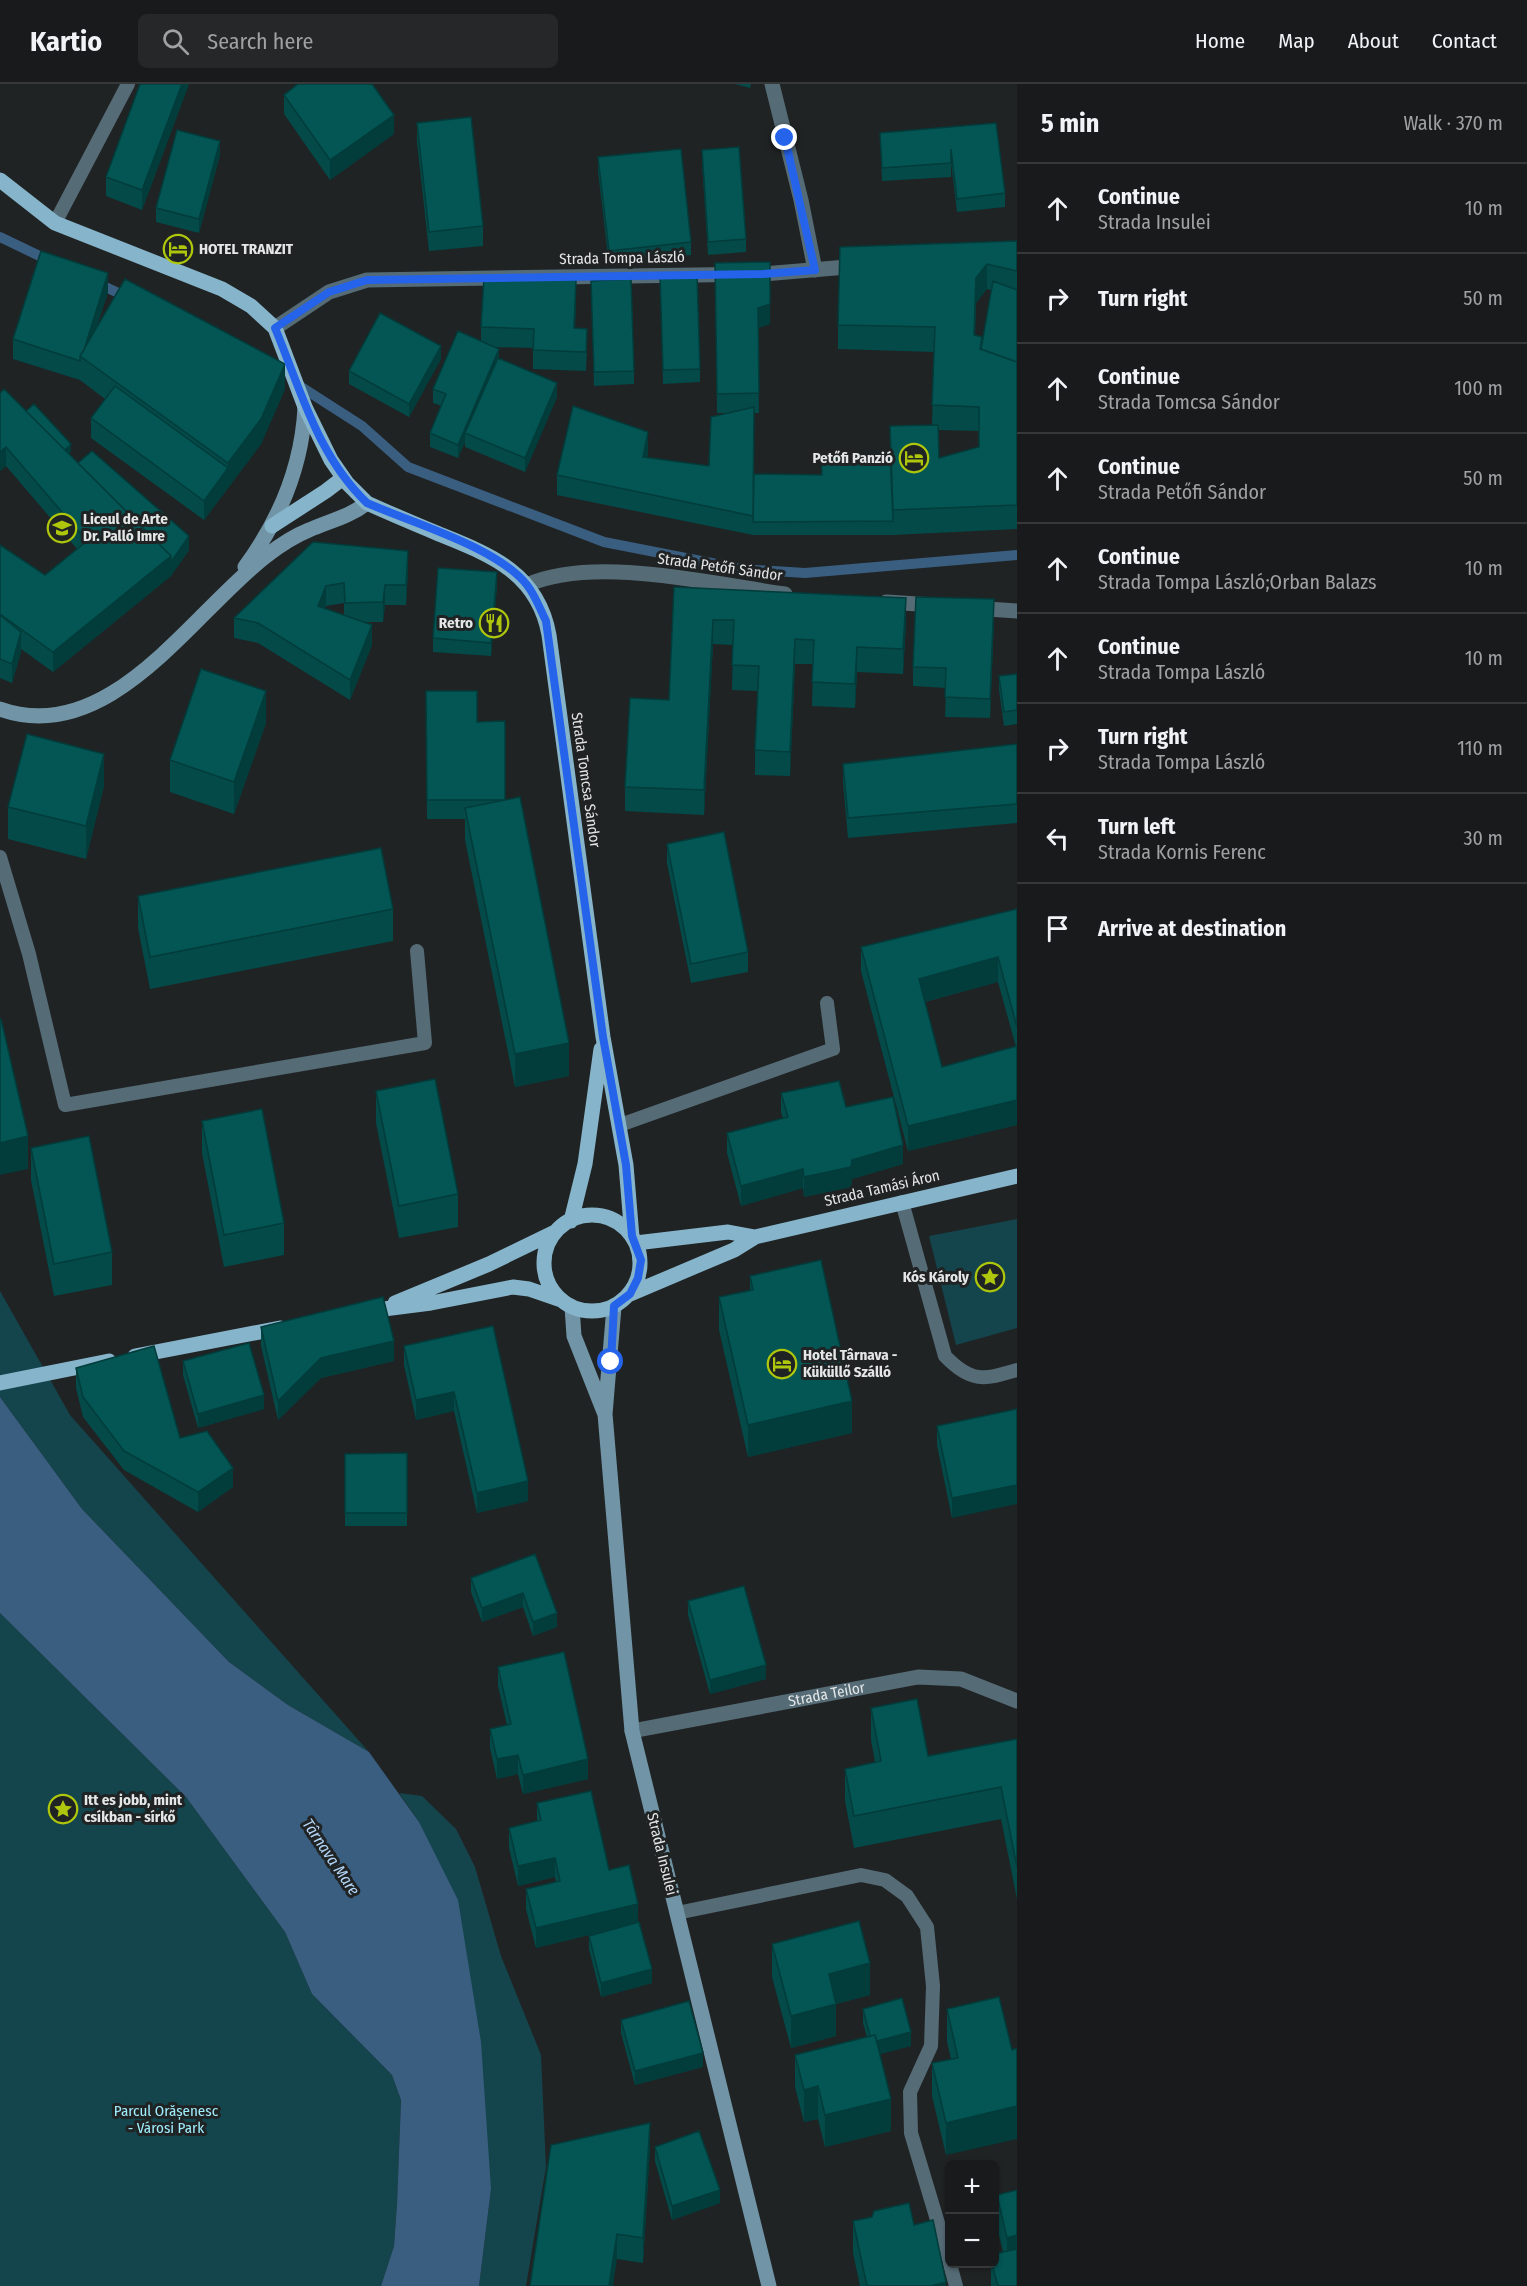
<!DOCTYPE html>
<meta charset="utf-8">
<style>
:root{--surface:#181a1b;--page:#252728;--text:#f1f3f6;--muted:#9fa1a3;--line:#36383a}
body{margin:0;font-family:"Fira Sans Condensed",sans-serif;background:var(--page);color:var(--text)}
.controls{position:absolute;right:18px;bottom:18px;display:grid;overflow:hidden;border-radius:9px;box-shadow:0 2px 4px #0004}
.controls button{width:54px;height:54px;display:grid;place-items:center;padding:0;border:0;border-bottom:2px solid var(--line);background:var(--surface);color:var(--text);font:30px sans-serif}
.stop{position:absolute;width:18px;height:18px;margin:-14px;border:4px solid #2563eb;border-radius:50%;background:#fff}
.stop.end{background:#2563eb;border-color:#fff;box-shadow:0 2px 6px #0008}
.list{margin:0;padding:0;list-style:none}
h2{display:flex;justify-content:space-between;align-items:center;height:78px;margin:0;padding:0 24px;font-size:26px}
h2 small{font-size:20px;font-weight:400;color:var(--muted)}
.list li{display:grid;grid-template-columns:39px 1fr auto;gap:18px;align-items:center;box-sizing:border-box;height:90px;padding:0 24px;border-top:2px solid var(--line)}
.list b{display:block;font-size:22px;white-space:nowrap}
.list p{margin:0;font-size:20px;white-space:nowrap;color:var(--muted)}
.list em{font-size:20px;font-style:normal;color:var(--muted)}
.icon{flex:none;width:33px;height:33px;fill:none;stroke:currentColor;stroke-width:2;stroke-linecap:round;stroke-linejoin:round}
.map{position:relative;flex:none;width:1017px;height:2202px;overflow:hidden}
header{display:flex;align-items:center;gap:36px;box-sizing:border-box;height:84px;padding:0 30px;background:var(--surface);border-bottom:2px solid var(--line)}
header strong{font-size:28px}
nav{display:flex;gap:33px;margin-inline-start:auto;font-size:21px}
.search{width:420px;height:54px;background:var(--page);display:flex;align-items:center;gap:15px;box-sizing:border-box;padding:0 21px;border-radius:9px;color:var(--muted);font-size:22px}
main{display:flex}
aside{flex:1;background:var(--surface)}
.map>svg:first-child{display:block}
.green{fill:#14444c}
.water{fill:#395e80}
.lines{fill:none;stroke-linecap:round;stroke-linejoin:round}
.stream{stroke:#395e80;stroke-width:10}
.lane{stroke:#556b76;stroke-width:14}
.street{stroke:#556b76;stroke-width:15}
.secondary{stroke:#7195a6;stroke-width:15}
.primary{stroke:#86b5cb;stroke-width:15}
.wall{fill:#034a48;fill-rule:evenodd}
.shaded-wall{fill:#023c3b}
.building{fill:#035654;stroke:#023c3b;stroke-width:1.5}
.route{stroke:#2563eb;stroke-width:8}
.labels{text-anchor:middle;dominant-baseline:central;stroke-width:6;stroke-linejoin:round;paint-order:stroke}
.poi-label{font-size:15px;font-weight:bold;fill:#e5e7e7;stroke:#202324;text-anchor:start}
.street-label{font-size:15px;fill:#e5e7e7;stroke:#202324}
.park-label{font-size:15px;fill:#9feefd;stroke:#202324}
.water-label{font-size:16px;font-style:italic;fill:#b2d5f6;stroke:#202324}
</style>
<header>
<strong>Kartio</strong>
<div class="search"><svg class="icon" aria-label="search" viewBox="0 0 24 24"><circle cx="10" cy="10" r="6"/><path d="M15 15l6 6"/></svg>Search here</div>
<nav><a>Home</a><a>Map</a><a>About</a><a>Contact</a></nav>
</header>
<main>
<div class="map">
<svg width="1017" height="2202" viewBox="0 0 1017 2202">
<rect width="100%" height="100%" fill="#202324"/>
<!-- green -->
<path class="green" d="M1017,1135V1244L956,1261L929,1152Z
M0,1207L70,1331L369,1668L288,1621L229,1578L82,1425L0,1313Z
M0,1529L186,1713L285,1848L312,1910L392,1991L401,2016L397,2120L394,2162L381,2202H0Z
M399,1709L422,1712L456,1745L475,1783L501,1872L541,1971L546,2083L526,2202H479L491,2105L419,1738Z"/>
<!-- water -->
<path class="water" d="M0,1313L82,1425L229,1578L288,1621L369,1668L419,1738L458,1816L481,1958L491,2105L479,2202H381L394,2162L397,2120L401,2016L392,1991L312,1910L285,1848L186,1713L0,1529Z"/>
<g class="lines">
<!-- stream -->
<path class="stream" d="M0,153L50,177
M97,199L129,214
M295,299L362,342L408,383L604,458L742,485L805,489L1017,471"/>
<!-- lane -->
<path class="lane" d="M55,139L128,0
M0,773L29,870L65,1021L425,959L417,867
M620,1041L833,965L827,919
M902,1118L945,1272C971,1299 984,1296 1017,1286
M677,1829L861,1791L885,1796L907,1812L927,1843L933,1902L931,1962L910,2008L911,2049L950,2179
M950,2180L956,2202"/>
<!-- street -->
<g class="street">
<path d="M772,0L801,116L815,186"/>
<path d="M275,244L329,208L367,196L763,190L859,182"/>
<path d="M527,501C594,471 713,500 785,510"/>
<path d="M886,518L934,521"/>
<path d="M973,524L1017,527"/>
<path id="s1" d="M632,1647L918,1593L961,1595L1017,1617"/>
</g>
<!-- secondary -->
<path class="secondary" d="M245,483C280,435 302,383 305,323
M0,625C109,664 191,530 266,472C279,462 294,452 309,446C329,437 349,433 367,419
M572,1223L574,1252L604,1328
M614,1223L605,1330L632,1647L769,2202"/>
<!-- primary -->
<path class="primary" d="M0,96L55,139L222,205L251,222L275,244L305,323L331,376L347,399L367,419C391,430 415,440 439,450C491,471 538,489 549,551L603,953L626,1081L632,1153
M272,442L326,407L343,394
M544 1179a48 48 0 1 1 96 0a48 48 0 1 1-96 0Z
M571,1137L585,1080L601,965
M636,1159L728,1148L755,1153
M630,1210L734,1166L755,1153L1017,1092
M395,1219L489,1180L555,1148
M368,1227L431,1219L513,1203L529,1205L561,1216
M135,1272L280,1244
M0,1299L109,1277"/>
</g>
<!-- wall -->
<path class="wall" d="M140,0H189L142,126L106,112V93Z
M735,0H751L750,4Z
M284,11L394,50L330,96L284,30Z
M417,39L483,142V162L429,167L417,58Z
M996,39L1005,109V123L957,128L951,78V93L882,97L880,49Z
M702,66L746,155V168L708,171L702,79Z
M220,71L199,149L156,138V124Z
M598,73L691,158V171L609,181L598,87Z
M1017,157V445L893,451H753L557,411V391L648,368L647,373L709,382L730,329H717L715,179L770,240L758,244L759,329H754L753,434L821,391V370L890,368V342L932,341L934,268L838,265V241ZM987,205L992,206L982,261L975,251L976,219ZM938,346L979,347V363L939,374Z
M660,192L700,285V298L663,300Z
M591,197L634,287V300L594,302Z
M108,208L97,242L285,305L261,360L204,436L91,354V334L105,315L80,296L13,275V255Z
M576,216L575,244L587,264L586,287L533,285V264L495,263L499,275L557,313L525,388L465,363V358L458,374L430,363V349L442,322L433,319V305L481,257V243Z
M441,275L409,333L349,300V287Z
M0,309L26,327L71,367L69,370L78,379L189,466L171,492L53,588L21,565V568L12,599L0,594V461L45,491L77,465L6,382L0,387Z
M313,458L408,487L406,521H385L383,538H364L372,561L350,616L258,559L234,554V534ZM344,519V532L325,525L326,522Z
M497,502L491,572L433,568V554Z
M674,503L906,539L903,590L857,588L855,624L812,622L813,580H795L790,692L755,691V666L758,607L732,606L733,561L713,560L704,731L625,727V703L669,616Z
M994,535L990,634L945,633L946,604L913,602V583Z
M1017,590V640L1004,642L999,606V592Z
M426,607L477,638L505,716L569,992L515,1003L465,756V735H427Z
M266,639L234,730L170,708V676Z
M1017,660V739L848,754L843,699V680Z
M104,702L86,775L8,755V723Z
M667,760L748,868V888L691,899L667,779Z
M138,812L393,825V857L150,905L138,844Z
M1017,825V1041L908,1067L861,887V863ZM998,898L1016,963L942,983L925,918Z
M376,1007L458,1110V1143L399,1154L376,1039Z
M781,1009L846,1023L903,1080L852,1095L851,1103L804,1113L803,1104L741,1122L727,1069V1049L783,1034L781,1029Z
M202,1037L284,1139V1171L224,1183L202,1069Z
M31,1064L112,1168V1201L54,1212L31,1096Z
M750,1192L852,1349L748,1373L719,1246V1213L750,1206Z
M493,1242L528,1417L477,1429L454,1327L416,1336L404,1281V1262Z
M261,1243L394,1277L321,1294L278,1336L261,1262Z
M183,1277L264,1325L198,1344L183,1291Z
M76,1284L233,1403L198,1428L124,1386L83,1333L76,1304Z
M1017,1325L952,1434L937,1361V1342Z
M407,1369V1442H345V1370Z
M535,1470L557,1543L533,1552L523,1523L482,1538L471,1508V1494Z
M688,1517L766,1595L710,1610L688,1531Z
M498,1583L588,1695L523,1710L518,1690L497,1695L490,1664V1645L507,1641L498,1602Z
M871,1624L928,1672L1017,1655V1815L1001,1735L854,1764L845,1717V1685L875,1678L871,1656Z
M537,1719L609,1786L638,1839L652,1899L601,1913L589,1865V1852L613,1845L536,1864L526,1825V1805L556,1798L555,1793L518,1802L509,1764V1744L537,1737Z
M772,1860L870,1911L836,1920V1952L791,1964L772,1893Z
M999,1913L946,2071L932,2012V1979L951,1975L947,1958V1925Z
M863,1925L911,1962L880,1970L891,2047L825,2063L818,2035L804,2038L795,2003V1971L867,1953L863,1939Z
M621,1936L703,1983L635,2001L621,1949Z
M650,2063L643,2179L617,2175L530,2202Z
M655,2063L720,2119L672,2136L655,2077Z
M1017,2106V2202H991V2180H994L1003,2168L997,2143V2111Z
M853,2137L914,2141L946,2202H860L853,2169Z"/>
<!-- shaded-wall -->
<path class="shaded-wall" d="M182,0H189L142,126V106Z
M394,31V50L330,96V76Z
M220,57V71L199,149V135Z
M987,180V205L976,219L974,276L976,194Z
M108,189V208L86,276L81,273Z
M576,196V216L574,264V244Z
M770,220V240L758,244V224Z
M441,262V275L409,333V320Z
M499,265V278L465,349V358L458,374V361Z
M285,280V305L261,360L204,436V417L228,384V379Z
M557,299V313L525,388V374Z
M648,348V368L643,392V373Z
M71,360V367L59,379V372Z
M6,363V382L0,387V368Z
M189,452V466L171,492L53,588V568Z
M408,467V487L406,521V501Z
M497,488V502L491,572V559Z
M385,501V521L383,538V518Z
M326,502V522L318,542V522Z
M906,514V539L903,590V565Z
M994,515V535L990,634V615Z
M713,536V560L704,731V706Z
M372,541V561L350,616V596Z
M21,548V568L12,599V580Z
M795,555V580L790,692V668Z
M857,563V588L855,624V600Z
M266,607V639L234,730V698Z
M104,670V702L86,775V742Z
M998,873V898L919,919V895Z
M569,959V992L515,1003V970Z
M1017,1016V1041L908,1067V1042Z
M28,1052V1085L0,1091V1059Z
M903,1061V1080L852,1095L851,1103L804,1113V1093L852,1076Z
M803,1085V1104L741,1122V1102Z
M394,1257V1277L321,1294L278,1336V1317L321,1274Z
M454,1308V1327L416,1336V1316Z
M264,1311V1325L198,1344V1330Z
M852,1317V1349L748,1373V1341Z
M233,1384V1403L198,1428V1408Z
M528,1397V1417L477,1429V1409Z
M1017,1401V1420L952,1434V1414Z
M523,1509V1523L482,1538V1524Z
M557,1529V1543L533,1552V1538Z
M766,1581V1595L710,1610V1596Z
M518,1671V1690L497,1695V1675Z
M588,1675V1695L523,1710V1691Z
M555,1774V1793L518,1802V1782Z
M638,1820V1839L536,1864V1844Z
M870,1879V1911L836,1920V1952L791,1964V1932L829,1890Z
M652,1885V1899L601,1913V1899Z
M911,1948V1962L872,1972V1959Z
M703,1969V1983L635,2001V1987Z
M818,2002V2035L804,2038V2006Z
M891,2015V2047L825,2063V2031Z
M1017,2022V2055L946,2071V2039Z
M650,2039V2063L643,2179V2154Z
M720,2106V2119L672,2136V2122Z
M617,2150V2175L613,2202H609Z
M1017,2151V2184L1007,2186V2154Z
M946,2198V2202H931Z"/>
<!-- building -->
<path class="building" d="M140,0H182L142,106L106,93Z
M298,0H372L394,31L330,76L284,11Z
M471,33L483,142L429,148L417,39Z
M996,39L1005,109L957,115L951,65V79L882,84L880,49Z
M177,46L220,57L199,135L156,124Z
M739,63L746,155L708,158L702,66Z
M681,65L691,158L609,167L598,73Z
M1017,157V187L987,180L976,194L974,251L982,253L980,265L1017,278V421L893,426L890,342L938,341L939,374L979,363V323L932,321L935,243L838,241L840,163Z
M41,167L108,189L84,266L80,272V277L13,255Z
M770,178V220L758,224L759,309L717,310L715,179Z
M697,190L700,285L663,286L660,192Z
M484,193L576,196L574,244L587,245L586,268L533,266L534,245L481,243Z
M125,195L285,280L261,335L228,379L80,272Z
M631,195L634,287L594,288L591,197Z
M993,197L1017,206V278L981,265Z
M380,229L441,262L409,320L349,287Z
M458,247L499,265L458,361L430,349L446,310L433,305Z
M498,274L557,299L525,374L465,349Z
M115,302L228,384L204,417L91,334Z
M4,305L171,472L53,568L0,530V461L45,491L87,457L6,363L0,368V309Z
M34,320L71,360L65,366L26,327Z
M573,322L648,348L643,373L709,382L711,333L754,323L753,432L557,391Z
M92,367L189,452L171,478V472L78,379Z
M890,368L893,437L753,438L754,390L822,391L821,370Z
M313,458L408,467L406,501H385L383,518L345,519L344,499L326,502L318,522L372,541L350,596L258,539L234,534Z
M438,484L497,488L491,559L433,554Z
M674,503L906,514L903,565L857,563L855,600L812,598L814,556L795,555L790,668L755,666L759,582L732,581L734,536H713L704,706L625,703L630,614L669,616Z
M916,513L994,515L990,615L945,613L946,584L913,583Z
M0,531L21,548L12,580L0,575Z
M201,585L266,607L234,698L170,676Z
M1017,590V626L1004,628L999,592Z
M426,607H477V638L505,637V716H427Z
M27,650L104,670L86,742L8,723Z
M1017,660V720L848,734L843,680Z
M520,713L569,959L515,970L465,724Z
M724,748L748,868L691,880L667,760Z
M381,764L393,825L150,873L138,812Z
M1017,825V943L998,873L919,895L942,983L1017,962V1016L908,1042L861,863Z
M0,935H1L28,1052L0,1059Z
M435,995L458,1110L399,1122L376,1007Z
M839,997L846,1023L893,1013L903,1061L852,1076L851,1083L804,1093L803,1085L741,1102L727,1049L788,1033L781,1009Z
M262,1025L284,1139L224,1151L202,1037Z
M89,1052L112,1168L54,1180L31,1064Z
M821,1176L852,1317L748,1341L719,1213L753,1206L750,1192Z
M383,1213L394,1257L321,1274L278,1317L261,1243Z
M493,1242L528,1397L477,1409L454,1308L416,1316L404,1262Z
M249,1259L264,1311L198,1330L183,1277Z
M154,1262L180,1354L207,1347L233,1384L198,1408L124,1367L83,1313L76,1284Z
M1017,1325V1401L952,1414L937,1342Z
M407,1369V1429H345V1370Z
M535,1470L557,1529L533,1538L523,1509L482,1524L471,1494Z
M744,1502L766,1581L710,1596L688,1517Z
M564,1568L588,1675L523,1691L518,1671L497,1675L490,1645L511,1640L498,1583Z
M917,1615L928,1672L1017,1655V1783L1001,1703L854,1732L845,1685L881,1677L871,1624Z
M591,1707L609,1786L629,1781L638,1820L536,1844L526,1805L560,1797L555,1774L518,1782L509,1744L541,1736L537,1719Z
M859,1837L870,1879L829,1890L836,1920L791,1932L772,1860Z
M639,1838L652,1885L601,1899L589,1852Z
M999,1913L1012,1966L1017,1964V2022L946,2039L932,1979L958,1974L947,1925Z
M902,1914L911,1948L877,1957L875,1951L870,1952L863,1925Z
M689,1917L703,1969L635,1987L621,1936Z
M875,1951L891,2015L825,2031L818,2002L804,2006L795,1971Z
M650,2039L643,2154L617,2150L609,2202H530L551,2061Z
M699,2047L720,2106L672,2122L655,2063Z
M1017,2106V2151L1007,2154L997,2111Z
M909,2119L914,2141L933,2136L946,2198L931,2202H867L853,2137L872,2133L874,2127Z
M1017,2165V2202H998L992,2180H994V2170Z"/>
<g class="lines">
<!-- route -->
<path class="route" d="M611,1278L614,1222L630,1210L638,1194L641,1176L632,1152L626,1081L603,953L546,537C540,525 535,511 527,501C497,463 412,439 367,419C317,371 301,306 275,244L329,208L367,196L763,190L815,186L785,54"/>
</g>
<!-- icons -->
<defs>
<g id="hotel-ring" transform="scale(1.5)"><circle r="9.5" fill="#202324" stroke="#aec60c" stroke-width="1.5"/><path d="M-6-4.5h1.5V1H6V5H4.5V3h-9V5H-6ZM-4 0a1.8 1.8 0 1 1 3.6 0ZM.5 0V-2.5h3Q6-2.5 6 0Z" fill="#aec60c"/></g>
<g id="school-ring" transform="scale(1.5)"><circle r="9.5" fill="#202324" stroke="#aec60c" stroke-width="1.5"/><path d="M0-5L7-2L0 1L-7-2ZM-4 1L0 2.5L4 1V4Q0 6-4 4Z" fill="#aec60c"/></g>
<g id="restaurant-ring" transform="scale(1.5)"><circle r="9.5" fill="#202324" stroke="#aec60c" stroke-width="1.5"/><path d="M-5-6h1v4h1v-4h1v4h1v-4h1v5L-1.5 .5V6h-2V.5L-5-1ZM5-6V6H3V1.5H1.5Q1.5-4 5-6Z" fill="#aec60c"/></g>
<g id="sight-ring" transform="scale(1.5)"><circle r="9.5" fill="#202324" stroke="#aec60c" stroke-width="1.5"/><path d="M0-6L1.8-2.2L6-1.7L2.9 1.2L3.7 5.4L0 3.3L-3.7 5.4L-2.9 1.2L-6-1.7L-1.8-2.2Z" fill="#aec60c"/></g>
</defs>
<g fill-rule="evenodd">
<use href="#hotel-ring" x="178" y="165"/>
<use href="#hotel-ring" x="914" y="374"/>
<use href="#school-ring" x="62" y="444"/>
<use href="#restaurant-ring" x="494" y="539"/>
<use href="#sight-ring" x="990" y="1193"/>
<use href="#hotel-ring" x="782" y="1280"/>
<use href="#sight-ring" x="63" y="1725"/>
</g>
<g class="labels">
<!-- poi labels -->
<g class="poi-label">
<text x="199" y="165">HOTEL TRANZIT</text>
<text x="893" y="374" text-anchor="end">Petőfi Panzió</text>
<text x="83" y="435">Liceul de Arte<tspan x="83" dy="17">Dr. Palló Imre</tspan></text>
<text x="473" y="539" text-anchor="end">Retro</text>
<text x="969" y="1193" text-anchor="end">Kós Károly</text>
<text x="803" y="1271">Hotel Târnava -<tspan x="803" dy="17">Küküllő Szálló</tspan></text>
<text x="84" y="1716">Itt es jobb, mint<tspan x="84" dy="17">csíkban - sírkő</tspan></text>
</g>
<!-- street labels -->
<g class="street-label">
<text transform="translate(622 174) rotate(-1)">Strada Tompa László</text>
<text transform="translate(720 483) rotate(8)">Strada Petőfi Sándor</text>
<text transform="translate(586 696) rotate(82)">Strada Tomcsa Sándor</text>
<text transform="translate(882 1104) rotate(-13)">Strada Tamási Áron</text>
<text stroke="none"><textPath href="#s1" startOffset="198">Strada Teilor</textPath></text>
<text transform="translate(662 1770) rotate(76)">Strada Insulei</text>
</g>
<!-- park labels -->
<g class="park-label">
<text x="166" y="2027">Parcul Orășenesc<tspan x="166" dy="17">- Városi Park</tspan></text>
</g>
<!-- water labels -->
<g class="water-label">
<text transform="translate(331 1773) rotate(56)">Târnava Mare</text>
</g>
</g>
</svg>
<div class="controls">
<button>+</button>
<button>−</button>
</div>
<div class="stop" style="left:611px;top:1278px"></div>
<div class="stop end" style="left:785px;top:54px"></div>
</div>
<aside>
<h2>5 min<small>Walk · 370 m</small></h2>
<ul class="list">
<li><svg class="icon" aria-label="ahead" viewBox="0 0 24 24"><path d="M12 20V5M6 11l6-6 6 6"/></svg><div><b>Continue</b><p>Strada Insulei</p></div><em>10 m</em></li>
<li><svg class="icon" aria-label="right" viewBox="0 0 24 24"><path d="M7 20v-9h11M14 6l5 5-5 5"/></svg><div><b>Turn right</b></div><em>50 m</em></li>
<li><svg class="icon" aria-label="ahead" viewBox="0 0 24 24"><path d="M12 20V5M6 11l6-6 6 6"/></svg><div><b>Continue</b><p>Strada Tomcsa Sándor</p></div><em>100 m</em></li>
<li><svg class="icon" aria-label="ahead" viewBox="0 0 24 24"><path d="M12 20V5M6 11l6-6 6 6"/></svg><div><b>Continue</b><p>Strada Petőfi Sándor</p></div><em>50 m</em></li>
<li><svg class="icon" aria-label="ahead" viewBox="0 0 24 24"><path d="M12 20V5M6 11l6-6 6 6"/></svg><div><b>Continue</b><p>Strada Tompa László;Orban Balazs</p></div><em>10 m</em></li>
<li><svg class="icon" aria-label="ahead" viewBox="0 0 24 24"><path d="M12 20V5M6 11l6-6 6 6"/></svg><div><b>Continue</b><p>Strada Tompa László</p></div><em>10 m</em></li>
<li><svg class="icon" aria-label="right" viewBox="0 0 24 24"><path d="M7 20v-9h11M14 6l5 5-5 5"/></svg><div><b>Turn right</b><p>Strada Tompa László</p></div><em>110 m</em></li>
<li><svg class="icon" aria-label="left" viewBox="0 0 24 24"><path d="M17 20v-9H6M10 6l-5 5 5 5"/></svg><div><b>Turn left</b><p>Strada Kornis Ferenc</p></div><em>30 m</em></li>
<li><svg class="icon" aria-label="arrive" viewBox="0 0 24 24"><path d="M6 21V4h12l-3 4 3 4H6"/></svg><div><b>Arrive at destination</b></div></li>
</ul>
</aside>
</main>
